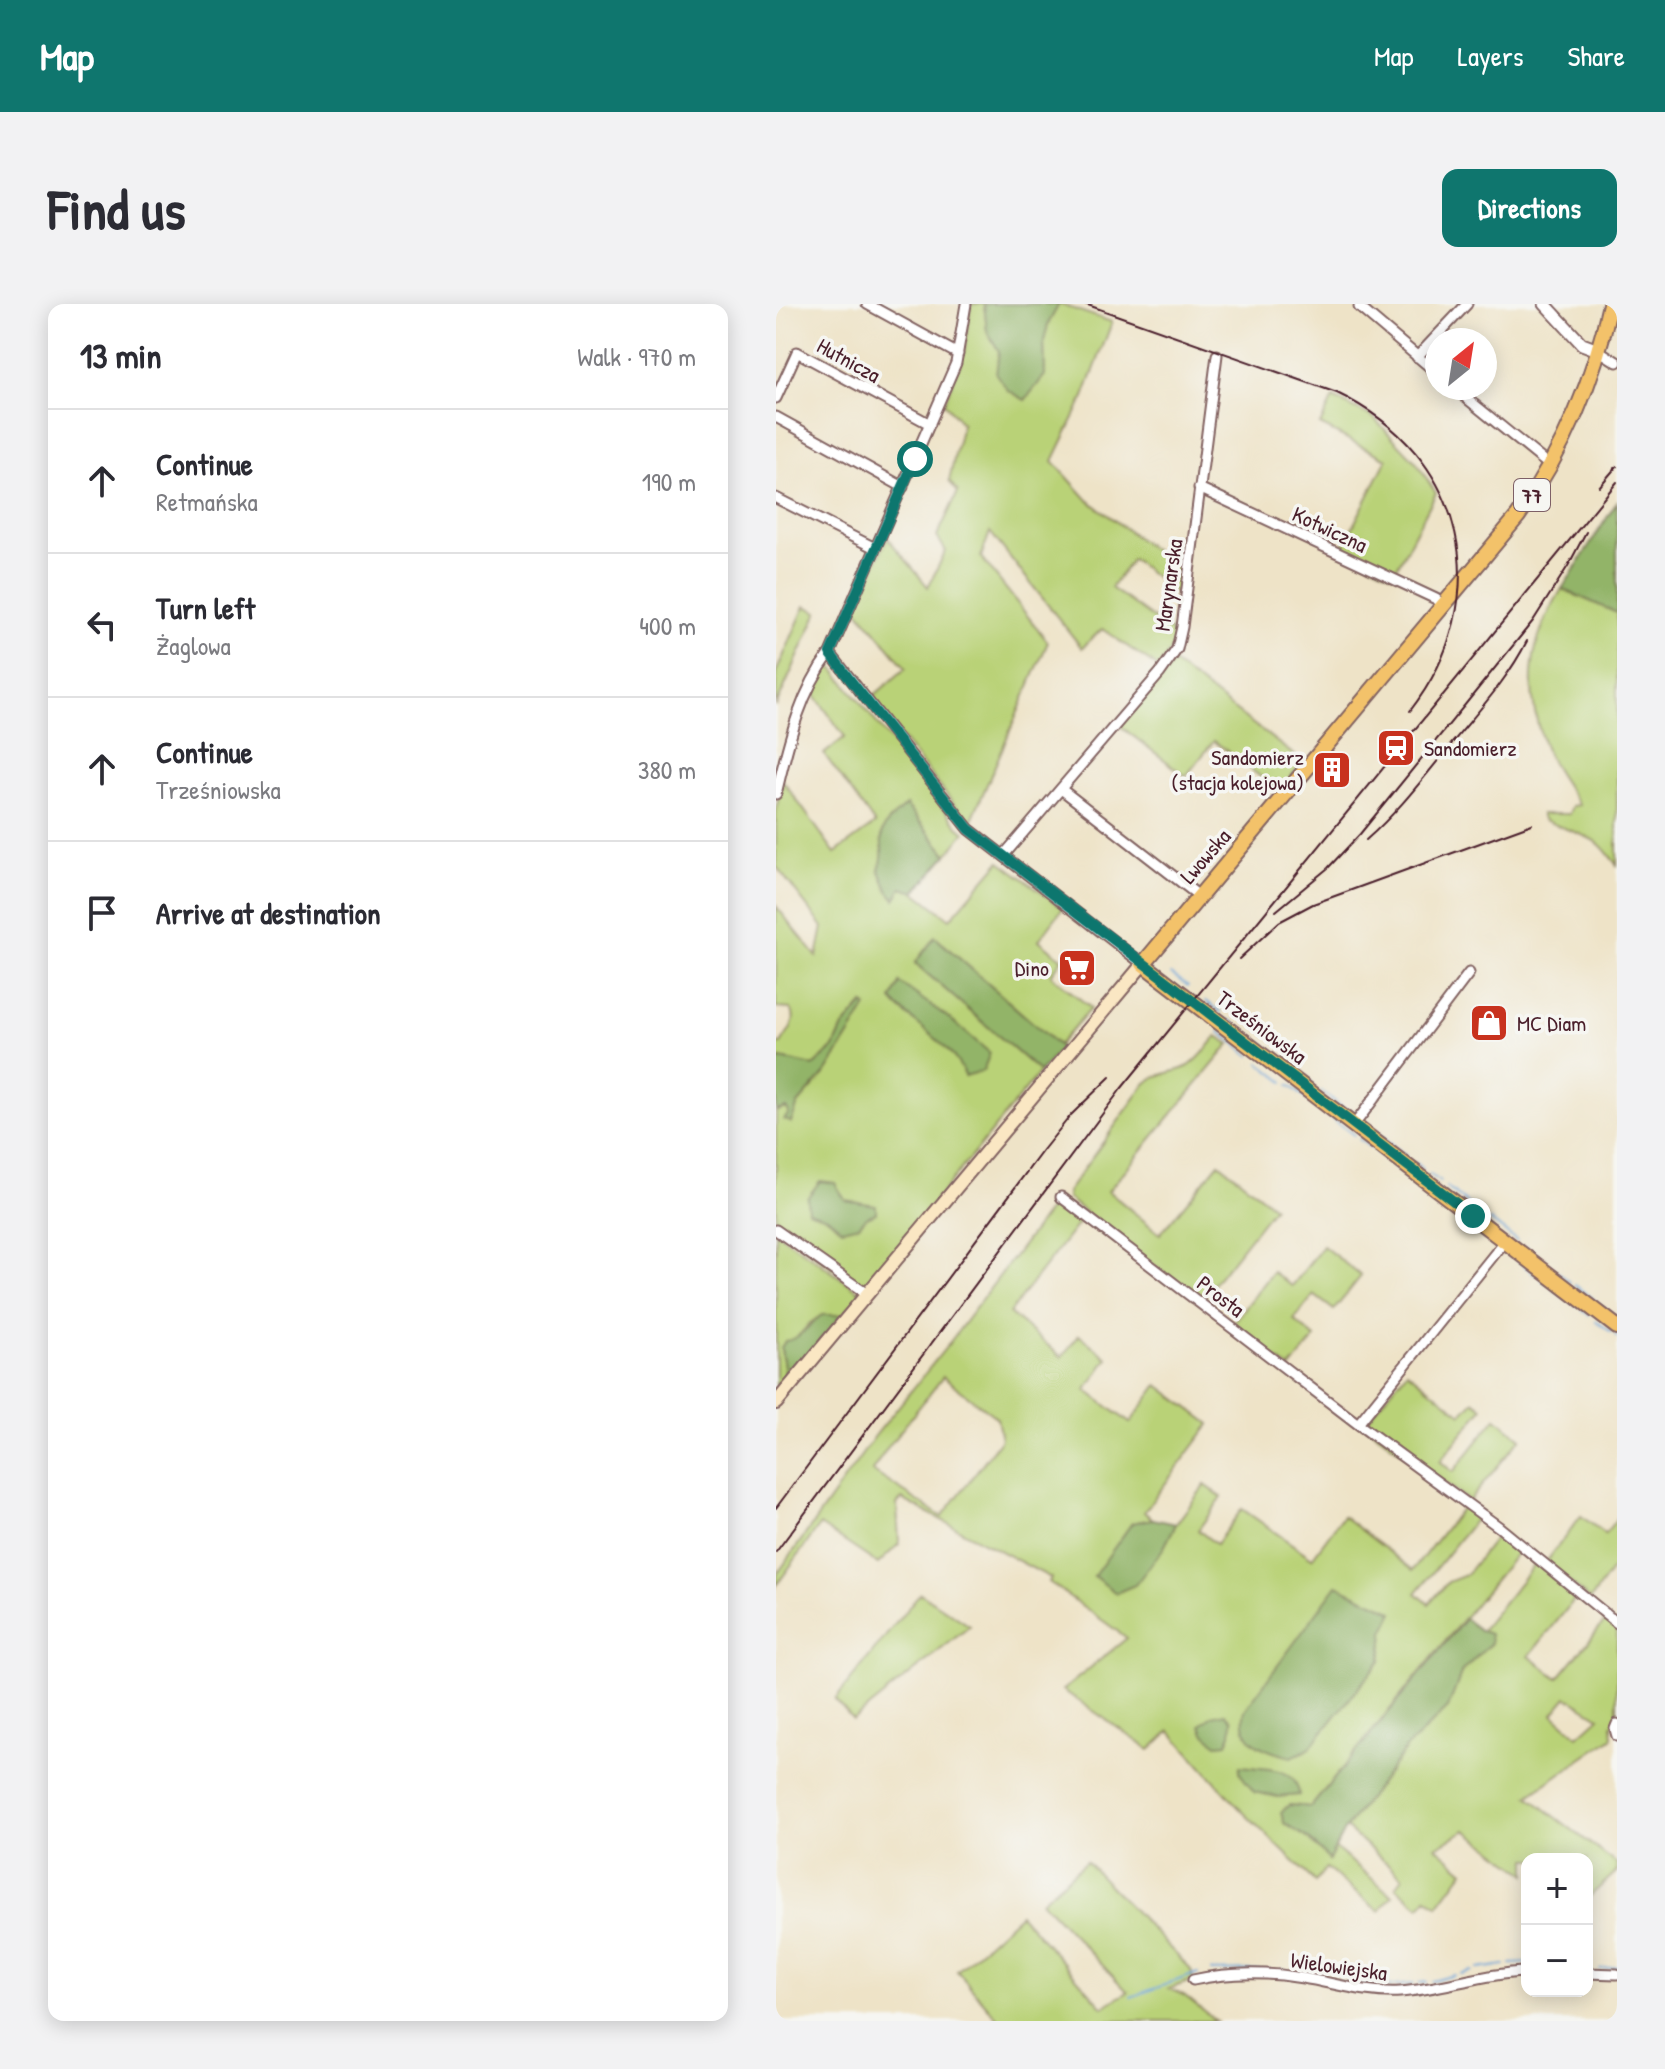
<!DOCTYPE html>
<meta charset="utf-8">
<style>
:root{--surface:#fff;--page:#f2f2f3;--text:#2b2b33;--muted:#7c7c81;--line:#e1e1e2;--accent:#0f766e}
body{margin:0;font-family:"Patrick Hand",sans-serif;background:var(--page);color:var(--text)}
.controls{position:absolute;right:24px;bottom:24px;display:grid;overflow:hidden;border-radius:16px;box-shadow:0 4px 20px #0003}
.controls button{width:72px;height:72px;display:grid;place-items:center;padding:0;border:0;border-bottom:2px solid var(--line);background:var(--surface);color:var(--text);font:40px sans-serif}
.compass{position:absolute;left:649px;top:24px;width:72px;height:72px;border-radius:50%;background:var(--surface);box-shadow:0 4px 20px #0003;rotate:30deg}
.stop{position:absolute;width:24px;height:24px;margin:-18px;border:6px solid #0f766e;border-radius:50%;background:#fff}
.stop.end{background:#0f766e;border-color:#fff;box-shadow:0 2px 8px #0008}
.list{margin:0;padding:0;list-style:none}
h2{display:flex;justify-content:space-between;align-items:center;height:104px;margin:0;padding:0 32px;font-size:34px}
h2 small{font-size:26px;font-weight:400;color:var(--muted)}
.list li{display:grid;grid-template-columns:52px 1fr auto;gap:24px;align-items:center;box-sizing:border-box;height:144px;padding:0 32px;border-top:2px solid var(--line)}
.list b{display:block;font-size:30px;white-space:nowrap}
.list p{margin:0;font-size:26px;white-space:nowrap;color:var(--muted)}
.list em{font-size:26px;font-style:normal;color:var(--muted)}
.icon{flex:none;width:44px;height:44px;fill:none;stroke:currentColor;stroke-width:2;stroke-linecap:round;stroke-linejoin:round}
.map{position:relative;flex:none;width:841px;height:1717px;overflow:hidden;border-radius:16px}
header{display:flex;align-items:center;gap:48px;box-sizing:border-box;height:112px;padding:0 40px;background:var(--accent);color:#fff}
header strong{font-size:38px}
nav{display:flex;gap:44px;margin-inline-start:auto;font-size:28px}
.intro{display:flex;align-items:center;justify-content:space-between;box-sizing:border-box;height:192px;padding:0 48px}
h1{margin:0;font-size:56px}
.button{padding:20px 36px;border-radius:16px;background:var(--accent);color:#fff;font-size:28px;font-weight:700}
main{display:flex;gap:48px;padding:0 48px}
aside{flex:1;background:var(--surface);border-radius:16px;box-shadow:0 4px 20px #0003}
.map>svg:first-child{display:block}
.green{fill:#b9d277;stroke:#827851;stroke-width:2;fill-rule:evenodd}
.forest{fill:#92b468;stroke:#6e6a4a;stroke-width:2}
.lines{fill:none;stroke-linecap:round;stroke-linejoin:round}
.stream{stroke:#65a0d5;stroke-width:2}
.minor-casing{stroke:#836462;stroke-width:13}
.tertiary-casing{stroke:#836462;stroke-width:15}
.secondary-casing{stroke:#836462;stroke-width:16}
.primary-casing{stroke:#836462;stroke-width:18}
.minor{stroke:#fff;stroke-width:9}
.tertiary{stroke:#fff;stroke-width:11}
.secondary{stroke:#fae7c3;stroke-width:12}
.primary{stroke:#f3c26a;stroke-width:14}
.rail{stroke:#4a1f2b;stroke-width:2}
.route{stroke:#0f766e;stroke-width:10}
.labels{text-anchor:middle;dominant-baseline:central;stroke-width:7;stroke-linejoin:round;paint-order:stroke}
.shield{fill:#f6f6f2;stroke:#7e6067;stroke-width:2}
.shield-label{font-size:20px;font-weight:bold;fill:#4a1f2b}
.street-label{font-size:22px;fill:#4a1f2b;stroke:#f6f6f2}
.poi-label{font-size:22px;fill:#4a1f2b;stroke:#f6f6f2;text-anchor:start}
</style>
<header>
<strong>Map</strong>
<nav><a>Map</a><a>Layers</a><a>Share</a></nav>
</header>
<div class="intro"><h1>Find us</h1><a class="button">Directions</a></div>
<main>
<aside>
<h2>13 min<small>Walk · 970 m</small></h2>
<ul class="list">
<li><svg class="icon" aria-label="ahead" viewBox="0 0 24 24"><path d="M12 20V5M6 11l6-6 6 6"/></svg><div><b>Continue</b><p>Retmańska</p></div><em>190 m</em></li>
<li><svg class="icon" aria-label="left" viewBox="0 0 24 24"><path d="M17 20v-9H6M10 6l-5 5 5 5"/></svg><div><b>Turn left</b><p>Żaglowa</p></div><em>400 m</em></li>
<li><svg class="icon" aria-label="ahead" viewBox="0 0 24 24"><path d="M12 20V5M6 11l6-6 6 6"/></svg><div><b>Continue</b><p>Trześniowska</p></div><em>380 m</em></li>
<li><svg class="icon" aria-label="arrive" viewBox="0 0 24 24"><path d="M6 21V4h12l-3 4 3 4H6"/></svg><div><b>Arrive at destination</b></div></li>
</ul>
</aside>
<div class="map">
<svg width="841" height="1717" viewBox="0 0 841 1717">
<rect width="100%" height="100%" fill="#f6f6f2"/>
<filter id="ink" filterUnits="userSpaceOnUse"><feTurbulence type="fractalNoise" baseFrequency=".0125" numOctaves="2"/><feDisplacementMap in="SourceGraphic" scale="16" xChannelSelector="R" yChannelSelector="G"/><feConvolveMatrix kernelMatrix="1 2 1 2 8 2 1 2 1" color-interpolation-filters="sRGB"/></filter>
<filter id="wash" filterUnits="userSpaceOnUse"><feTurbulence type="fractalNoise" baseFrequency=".006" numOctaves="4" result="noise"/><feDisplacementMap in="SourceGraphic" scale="32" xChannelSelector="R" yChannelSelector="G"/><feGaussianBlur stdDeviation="1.8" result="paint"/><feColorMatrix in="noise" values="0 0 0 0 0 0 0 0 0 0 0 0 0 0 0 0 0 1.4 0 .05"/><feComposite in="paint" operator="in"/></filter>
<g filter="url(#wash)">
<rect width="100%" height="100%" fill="#eee3c7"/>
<!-- green -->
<path class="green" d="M195,0H208L211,27L223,47L232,86L249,96L269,71L268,37L272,20L283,0L336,18L308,93L277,157L311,195L408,270L405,293L356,255L335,284L400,331L396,344L383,364L326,325L306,344L214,228L205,253L272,338L194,520L94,395L130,364L81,305L111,233L152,283L170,247L161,233L182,188L173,177L186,120L168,99L188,49Z
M557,94L597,113L640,158L660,189L617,271L565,246L611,155L544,121Z
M786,285L841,309V561C835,554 830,546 823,540C807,528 784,525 767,515L765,510H793L796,502L803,501C791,482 775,462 768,441C747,381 753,338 786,285Z
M29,302L42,308L0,402V369Z
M397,359L527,458L503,487L438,437L410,472L344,422Z
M54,362L58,365L182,522L189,528L171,551L130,501L106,528L108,554L126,584L135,585L174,615L224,557L287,604L263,636L286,655L275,671L315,704L282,741L159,633L139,659L264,768L87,986L0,922V807L10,804L15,818L22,800L51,767L91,703L87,700L67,723L58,743L37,762L5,755L0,757V740H5C11,729 23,718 15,705L0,704V602L41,653L47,623L0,562V505L7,477L59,549L99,520L48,450L69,433L36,387Z
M441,732L454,740L332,887L384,930L443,859L498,903L424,997L291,894V888L370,779C385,767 398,770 413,762C424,755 433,742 441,732Z
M282,894L307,913L233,1009L286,1053L303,1031L332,1054L310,1086L354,1119L382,1081L434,1120L368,1208L377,1215L356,1219L319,1272L387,1245L400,1220L429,1181L446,1193L422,1226L440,1240L466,1205L536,1254L567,1212L637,1266L688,1201L702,1212L640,1289L653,1300L672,1278L690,1271L724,1228L744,1245L535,1503L513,1501L508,1519L533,1535L553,1556L559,1544L617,1592L603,1607L550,1564L539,1578L465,1506L394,1427L374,1446L287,1386L351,1334L273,1278L275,1274L126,1195L121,1200L123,1240L102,1260L44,1221L0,1282V1272L99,1132L171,1042ZM167,1073L221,1114L225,1135L166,1213L96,1167L112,1143ZM561,1282L617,1308L608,1328L605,1357L544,1306Z
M0,928L86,989L66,1011H46L34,1019L20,1035L5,1045L10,1075L4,1083L0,1080Z
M547,942L585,972L558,1006L538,991L518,1016L539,1034L514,1065L456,1021L497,968L516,982Z
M631,1067L686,1110L698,1097L707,1104L664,1157L677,1168L720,1114L745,1134L693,1197L590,1122L591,1115Z
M805,1212L829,1230L841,1214V1259L814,1296L770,1258Z
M760,1258L802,1291L753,1352L782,1374L831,1315L841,1322V1417L836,1421L837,1433L752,1492L841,1560V1567L811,1595V1555H751V1570L690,1526L660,1543L688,1567L662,1602L651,1594L644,1603L620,1583L627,1573L570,1524L632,1442L672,1404L686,1367L715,1339L705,1327ZM791,1393L823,1413L802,1432L777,1410Z
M144,1289L194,1322L77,1416L59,1396Z
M310,1557L415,1666L417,1676L393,1685L408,1691L440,1717H224L181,1667L244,1610L327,1703L352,1688L265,1597Z"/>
<!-- forest -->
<path class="forest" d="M208,0H283L272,20L268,37L269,71L249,96L232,86L220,70L223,47L211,27Z
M841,198V309L786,285Z
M130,501L171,551L139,588L126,584L119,595L113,588L103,565C110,550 103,539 107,526C111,516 123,508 130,501Z
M159,633L285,744L264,768L139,659Z
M124,679L174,715L214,749L207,767L189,772C174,737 140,724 116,696Z
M88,700L91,703L51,767L22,800L15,818L8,816L13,809L10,804L0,807V757L5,755L37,762L58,744L67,723Z
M44,877L59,879L69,896L100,901V909L90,913L83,921L66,925L51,913L32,907L31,894Z
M46,1011H66L10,1075L5,1044L9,1037C25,1035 33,1020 46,1011Z
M377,1215L400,1220L387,1245L359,1281L340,1289L318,1272L356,1219Z
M561,1281L618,1308L608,1328L605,1356L533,1445L516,1453C489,1446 461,1439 469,1406Z
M689,1315L705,1327L714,1330L715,1339L686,1367L672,1404L632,1442L567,1528L553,1556L533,1535L508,1519L505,1508L513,1501L535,1503Z
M449,1409L456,1416L455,1430L451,1439L441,1440L428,1429L425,1421L436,1412Z
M464,1462C486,1465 521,1461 523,1491L502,1493L478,1488L463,1468Z"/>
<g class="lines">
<!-- stream -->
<path class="stream" d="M395,670L412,682
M430,697L445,708
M454,716L470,729
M444,728L475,752
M478,736L495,749
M504,755L536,780
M484,759L508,778
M513,781L547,808
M545,787L574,809
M551,811L578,831
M589,821L630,852
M583,835L596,845
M600,848L614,858
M639,859L647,865
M618,862L644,882
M653,870L664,878
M670,883L703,908
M653,888L680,909
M685,912L688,915
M714,916L741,937
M693,919L721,940
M750,943L765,955
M741,956L760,971
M774,962L794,978
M766,976L771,979
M799,981L833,1008
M775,983L801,1002
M806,1006L813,1011
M840,1013L841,1014
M820,1017L835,1028
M839,1031L841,1033
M735,1660L751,1659
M702,1665L729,1661
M824,1665L841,1663
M503,1666L519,1668
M435,1667L495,1666
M685,1670L696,1667
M554,1675L564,1677
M571,1677L601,1682
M656,1677L679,1671
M643,1679L650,1678
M610,1683L637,1680
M355,1693L422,1669"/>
</g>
</g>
<g filter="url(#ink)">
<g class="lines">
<!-- minor casing -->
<g class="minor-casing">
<path id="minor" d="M91,0L182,50
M583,3L661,69
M822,46L841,58
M641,53L691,0
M678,84L774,162
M0,94L21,48L154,120
M0,113L127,183
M423,184L660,295L668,301
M0,194L99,244
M54,349L193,525L367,660
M285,485L423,592
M0,490C12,441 23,390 54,349L180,59L190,0
M228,551L384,369L401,345L406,323L441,51
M578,821L693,669
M285,893L582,1120L723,1223L841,1319
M0,926L91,990
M582,1120L729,937
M841,1420L839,1425L841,1432
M811,1669L841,1670
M417,1676C453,1668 490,1668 527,1674C558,1679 592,1690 624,1688C667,1685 708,1669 751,1668"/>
</g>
<!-- tertiary casing -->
<g class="tertiary-casing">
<path id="tertiary" d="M769,0L806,40L822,46"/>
</g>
<!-- secondary casing -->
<g class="secondary-casing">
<path id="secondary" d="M0,1099L367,660"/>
</g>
<!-- primary casing -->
<g class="primary-casing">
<path id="primary" d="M834,0C818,76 787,148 742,212L367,660L841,1023"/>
</g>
<!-- minor -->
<use href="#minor" class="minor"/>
<!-- tertiary -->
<use href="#tertiary" class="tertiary"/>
<!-- secondary -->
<use href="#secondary" class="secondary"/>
<!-- primary -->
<use href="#primary" class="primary"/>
<!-- rail -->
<path class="rail" d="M309,0L561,89C691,151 722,294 634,407
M823,183L841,162
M590,536C623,507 649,472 677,438C703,406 732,375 751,337
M500,607L552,564L584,530L757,317L792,262L810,228
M463,655L503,618L537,600L756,520
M0,1204L267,846L295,811L334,773
M0,1248L345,785L841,178"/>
</g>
</g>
<g class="lines" filter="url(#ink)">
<!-- route -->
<path class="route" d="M139,155L54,349L72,373L193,525L697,912"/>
</g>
<!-- icons -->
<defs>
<g id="station-square" transform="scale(2)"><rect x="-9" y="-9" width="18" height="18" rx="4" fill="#c8321e" stroke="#f6f6f2"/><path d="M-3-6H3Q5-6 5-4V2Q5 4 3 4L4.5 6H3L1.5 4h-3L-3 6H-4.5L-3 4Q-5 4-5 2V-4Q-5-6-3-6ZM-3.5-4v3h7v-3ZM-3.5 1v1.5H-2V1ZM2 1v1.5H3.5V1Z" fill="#fff"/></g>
<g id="building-square" transform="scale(2)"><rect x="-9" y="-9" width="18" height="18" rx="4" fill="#c8321e" stroke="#f6f6f2"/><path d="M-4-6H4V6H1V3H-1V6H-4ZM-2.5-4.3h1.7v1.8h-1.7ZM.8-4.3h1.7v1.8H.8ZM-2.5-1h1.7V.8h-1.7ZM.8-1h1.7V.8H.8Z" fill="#fff"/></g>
<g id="supermarket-square" transform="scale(2)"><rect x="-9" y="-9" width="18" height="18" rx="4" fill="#c8321e" stroke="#f6f6f2"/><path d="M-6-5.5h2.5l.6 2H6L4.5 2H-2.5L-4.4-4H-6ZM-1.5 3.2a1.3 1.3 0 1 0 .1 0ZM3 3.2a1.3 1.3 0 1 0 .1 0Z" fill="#fff"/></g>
<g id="shop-square" transform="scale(2)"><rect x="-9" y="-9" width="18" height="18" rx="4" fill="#c8321e" stroke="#f6f6f2"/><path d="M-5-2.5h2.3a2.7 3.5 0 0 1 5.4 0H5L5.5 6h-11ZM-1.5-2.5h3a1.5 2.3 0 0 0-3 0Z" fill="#fff"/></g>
</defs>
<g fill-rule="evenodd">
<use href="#station-square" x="620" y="444"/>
<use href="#building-square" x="556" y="466"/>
<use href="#supermarket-square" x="301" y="664"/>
<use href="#shop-square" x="713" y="719"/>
</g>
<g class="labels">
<!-- shield labels -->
<rect class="shield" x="738" y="175" width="36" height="32" rx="6"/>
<g class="shield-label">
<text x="756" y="191">77</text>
</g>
<!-- street labels -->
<g class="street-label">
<text transform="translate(73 56) rotate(29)">Hutnicza</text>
<text transform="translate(554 225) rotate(25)">Kotwiczna</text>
<text transform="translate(392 281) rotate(-82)">Marynarska</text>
<text transform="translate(429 552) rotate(-49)">Lwowska</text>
<text transform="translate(486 723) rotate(37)">Trześniowska</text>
<text transform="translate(445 992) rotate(37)">Prosta</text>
<text transform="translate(563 1662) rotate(8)">Wielowiejska</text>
</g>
<!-- poi labels -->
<g class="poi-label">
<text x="648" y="444">Sandomierz</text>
<text x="528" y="453" text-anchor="end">Sandomierz<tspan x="528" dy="25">(stacja kolejowa)</tspan></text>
<text x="273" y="664" text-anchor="end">Dino</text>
<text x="741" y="719">MC Diam</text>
</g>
</g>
</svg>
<div class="controls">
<button>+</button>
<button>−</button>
</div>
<svg class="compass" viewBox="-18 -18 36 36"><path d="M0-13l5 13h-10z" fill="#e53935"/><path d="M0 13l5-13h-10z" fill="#7c7c81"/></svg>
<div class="stop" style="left:139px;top:155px"></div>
<div class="stop end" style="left:697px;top:912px"></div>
</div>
</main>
